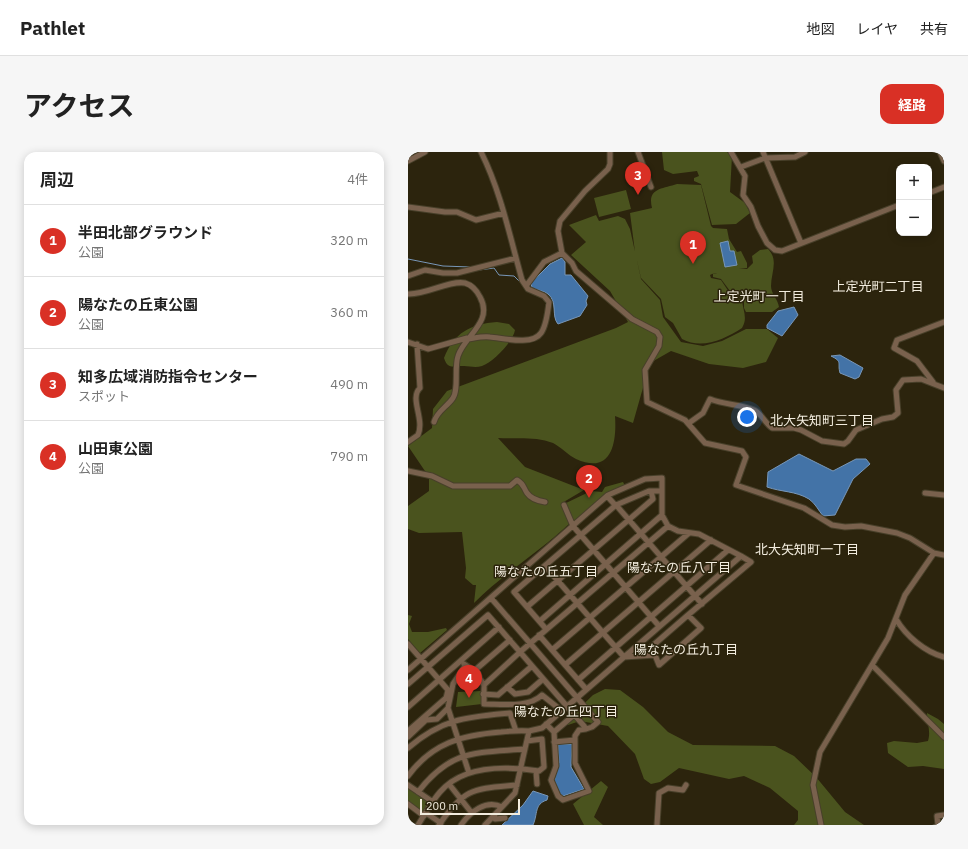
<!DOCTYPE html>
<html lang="ja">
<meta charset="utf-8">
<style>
:root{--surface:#fff;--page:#f6f6f6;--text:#222;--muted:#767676;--line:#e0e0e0;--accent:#d93025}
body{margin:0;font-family:"IBM Plex Sans","Noto Sans JP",sans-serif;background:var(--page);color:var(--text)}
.controls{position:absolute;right:12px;top:12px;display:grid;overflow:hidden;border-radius:8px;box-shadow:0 2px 10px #0003}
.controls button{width:36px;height:36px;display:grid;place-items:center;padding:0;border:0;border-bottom:1px solid var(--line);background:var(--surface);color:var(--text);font:20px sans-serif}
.scale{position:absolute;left:12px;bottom:10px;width:100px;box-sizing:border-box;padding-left:4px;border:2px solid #f2ecde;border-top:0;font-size:11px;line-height:14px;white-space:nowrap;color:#f2ecde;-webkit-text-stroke:3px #2c240d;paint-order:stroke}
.you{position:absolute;left:339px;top:265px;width:14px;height:14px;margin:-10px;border:3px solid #fff;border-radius:50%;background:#1a73e8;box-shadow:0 0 0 6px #1a73e833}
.badge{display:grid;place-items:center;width:26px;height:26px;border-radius:50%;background:var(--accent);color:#fff;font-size:13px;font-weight:700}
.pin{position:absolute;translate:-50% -33px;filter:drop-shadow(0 1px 2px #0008)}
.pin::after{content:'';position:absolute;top:21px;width:14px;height:12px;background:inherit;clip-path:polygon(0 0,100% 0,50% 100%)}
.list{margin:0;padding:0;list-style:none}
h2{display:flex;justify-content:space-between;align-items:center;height:52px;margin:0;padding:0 16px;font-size:17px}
h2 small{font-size:13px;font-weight:400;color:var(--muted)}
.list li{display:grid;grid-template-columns:26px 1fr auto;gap:12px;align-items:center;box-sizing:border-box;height:72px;padding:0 16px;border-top:1px solid var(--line)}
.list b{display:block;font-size:15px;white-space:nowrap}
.list p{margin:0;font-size:13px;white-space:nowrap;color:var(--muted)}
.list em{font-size:13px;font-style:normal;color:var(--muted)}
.map{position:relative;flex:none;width:536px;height:673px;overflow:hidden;border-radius:12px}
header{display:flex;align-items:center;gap:24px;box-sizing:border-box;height:56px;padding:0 20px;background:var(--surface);border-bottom:1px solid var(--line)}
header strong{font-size:19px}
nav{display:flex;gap:22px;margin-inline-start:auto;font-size:14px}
.intro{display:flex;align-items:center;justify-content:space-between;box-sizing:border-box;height:96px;padding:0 24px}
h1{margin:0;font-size:28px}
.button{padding:10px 18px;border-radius:12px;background:var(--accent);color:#fff;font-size:14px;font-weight:700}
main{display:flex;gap:24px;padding:0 24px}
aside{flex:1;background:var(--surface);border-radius:12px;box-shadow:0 2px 10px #0003}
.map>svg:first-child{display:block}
.green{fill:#4a531e}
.water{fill:#4373a7;stroke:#7897b8}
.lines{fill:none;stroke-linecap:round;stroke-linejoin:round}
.stream{stroke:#7897b8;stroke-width:1}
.minor-casing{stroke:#48402a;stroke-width:7}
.minor{stroke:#79614d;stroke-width:5}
.labels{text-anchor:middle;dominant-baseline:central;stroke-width:3;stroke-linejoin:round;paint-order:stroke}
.neighbourhood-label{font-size:13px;fill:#f2ecde;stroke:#2c240d}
</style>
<header>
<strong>Pathlet</strong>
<nav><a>地図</a><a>レイヤ</a><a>共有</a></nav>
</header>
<div class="intro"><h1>アクセス</h1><a class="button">経路</a></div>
<main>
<aside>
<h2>周辺<small>4件</small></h2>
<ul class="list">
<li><span class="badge">1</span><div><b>半田北部グラウンド</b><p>公園</p></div><em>320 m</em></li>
<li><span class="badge">2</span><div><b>陽なたの丘東公園</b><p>公園</p></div><em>360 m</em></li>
<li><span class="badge">3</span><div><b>知多広域消防指令センター</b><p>スポット</p></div><em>490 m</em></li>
<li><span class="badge">4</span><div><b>山田東公園</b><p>公園</p></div><em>790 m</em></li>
</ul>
</aside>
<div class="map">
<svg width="536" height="673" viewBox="0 0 536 673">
<rect width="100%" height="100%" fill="#2c240d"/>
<!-- green -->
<path class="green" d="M254,0H319L324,4L322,40L337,51L342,61L328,72L304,73L293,32L286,29V26L291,24L289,19L265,22L256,18Z
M269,32L293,33L303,74L305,76L319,77L321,87L329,100L333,99L339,111V116L331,117H339L345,111L344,104L352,98L360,97C371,108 363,121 363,134C363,142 370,147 371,155L364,160H338L336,156V147L325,143L313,127L305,125V122L309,121L304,122L302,123L303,126L313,128L323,143L334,148C335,159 340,166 334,176C317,187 294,198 274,187L265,171L257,165L253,147L233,126L227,100L222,61L244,56C239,36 254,37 269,32Z
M218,38L223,57L191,65L186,46Z
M188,63L191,69L210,64L217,67L222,77L233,127L252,148L255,165L273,190L295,194L314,189L338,177H359L370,186L358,210L335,216L301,212L263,199L242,211L225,271L207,264C209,292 203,323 168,307C160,303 153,295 145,291C128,284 108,287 90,286L117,315L176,338L154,351L161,372C131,400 95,422 66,451L68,433H65L57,426L58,416L54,380L11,381L0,377V354L21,339V325L0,294L24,276L25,257L39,239L208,176L220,170L202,139L163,103L178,90L161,73Z
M89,170L101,172L107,178C105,190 85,210 74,214C67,216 62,214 56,214C45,214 40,218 36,206C46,181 62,172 89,170Z
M215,330L217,334L167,370H165L156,352L183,339L194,340L197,335Z
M0,463L4,464L1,472L4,480H20L38,476L39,478L12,501L0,487Z
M197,537L212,538L235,555L260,580L285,593L367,594L386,604L408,625L437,660L456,673H386L390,668V659L362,636L336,624L321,627L271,616L252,630L243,632L236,627L227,602L200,574L172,569L160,573L158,569L185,543Z
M73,539L74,552L48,555L50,540Z
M519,561L530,567L536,572V617L515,614L500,615L480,601L479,591L486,589L509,591L520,589C523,579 519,572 519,561Z
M193,629L200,635L186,665L195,673H176L165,652Z
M0,635L23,652L17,662L0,650Z"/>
<!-- water -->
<path class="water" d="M320,89L322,99H326L329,113L317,115L312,91Z
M154,106L157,110V123H163L180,144L178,149L179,153L172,164L150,172C143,164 150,150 140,142C136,139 129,138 124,136L123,131L142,112Z
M386,155L390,163L374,184L359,176V173L370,159Z
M432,203L455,216L451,225L447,227L432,221C429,210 435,210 423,204Z
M391,302L425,319L448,307H458L462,312L445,327L427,363L415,364C411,359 407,351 401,347C388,339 373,340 359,335L360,320Z
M150,592H164L163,615L176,637L155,644L152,642L146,629L147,626H145L149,611H151Z
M125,639L140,644L139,648C126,652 130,662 125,673H94L115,653Z"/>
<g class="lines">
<!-- stream -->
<path class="stream" d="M0,107L35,114L62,115
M71,118L86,116L91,123L106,124L114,132"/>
<!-- minor casing -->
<g class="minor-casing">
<path id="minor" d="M202,0V12L200,17L177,39L152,69L150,79L154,101L164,111L168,119L224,167L249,180L252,185L251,194L237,218L239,250L277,268L297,291L334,299L338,305L328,333L396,356L424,373L437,375L453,374L489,381L502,386L526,401L536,403
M230,0L243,35
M323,0L337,24L335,43L343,55L350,74L359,91L367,98L374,99L491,53
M355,0L393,91
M532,0L536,9
M0,9L17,0
M333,15L357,6L387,5L397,0
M521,41L536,35
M0,55L37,60H49L68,68L96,61
M0,124L17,118L35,121H49L108,106
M118,134L136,110L154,101
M0,142C18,143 41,128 57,131C64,133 69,139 72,145C86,170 56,184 50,204C46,216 51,237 45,246C39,255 29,259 26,270
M0,190L20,197L59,186L60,187C67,186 75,184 82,185C95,186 124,194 133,181C138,174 140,159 141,150L136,144L120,137L114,128C102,85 93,40 73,0
M525,230L509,209L486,196L489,188L536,170
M281,271L295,261L302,247C317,253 332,252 346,258C353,261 357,271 364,276H386L393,278L414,289L436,292L440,289L448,278L474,267L485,265L490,261L488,238L495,228L513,227L536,236
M0,290L10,283C17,267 1,246 12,236L9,192
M0,319L24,324L45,334H102L109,328C116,332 115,335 119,341C123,347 131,349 137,350
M517,341L536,343
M199,344L208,354
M156,353L165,374L251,474
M208,353L294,452
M137,414L216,505L247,503L251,513L293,476L280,463L343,410L333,404
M83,446L190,570L184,575L178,577
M120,454L245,347L243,339
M488,467C498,484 517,500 536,505
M132,469L254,363
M138,477L106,440L208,353L241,339H254
M131,483L178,537
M0,492L40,538L38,546L0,579
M242,496L280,463
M144,498L281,381
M56,512L70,521L72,527L76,533
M157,513L303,388
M464,513L536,585
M0,518L200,343L237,327L254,326V363L260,374L270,379L291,382L333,404L134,576L121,579
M66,519L102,488
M170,528L320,398
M0,532L80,463L176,574L178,577L171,578L167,584V611L181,639L155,648L150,644L143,628L148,614L146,580L138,572
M99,535L107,542L120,540L135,527
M75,542L90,543L124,514
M0,555L91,475
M40,556L61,621
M154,559L134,543C121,556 93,552 76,552V533L112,500L260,374
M146,580L166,563
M0,585L18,568L29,567L40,556L45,532L57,514
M146,590L167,588
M0,596C35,566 59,565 102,561L108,579
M128,619L129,632
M0,624C24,591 54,583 93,580C102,579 111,578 121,579L107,641L77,673
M41,632L63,660
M0,633L25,650
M10,640C43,597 68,601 117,597
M0,652L16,664
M18,661L33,671
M85,665L87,667L97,666
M10,673C17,662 24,649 32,640C56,612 99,614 131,619L136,615L134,587L119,589
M31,673C57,635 66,637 109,633
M53,673C62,660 78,647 94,655
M249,673L251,641L260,636L275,638L278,633
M413,673L405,633L412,600L480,486L497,443L526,401
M530,673L529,664L536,663"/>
</g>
<!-- minor -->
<use href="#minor" class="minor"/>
</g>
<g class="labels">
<!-- neighbourhood labels -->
<g class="neighbourhood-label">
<text x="470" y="134">上定光町二丁目</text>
<text x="351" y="144">上定光町一丁目</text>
<text x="414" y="268">北大矢知町三丁目</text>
<text x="399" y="397">北大矢知町一丁目</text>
<text x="271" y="415">陽なたの丘八丁目</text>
<text x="138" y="419">陽なたの丘五丁目</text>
<text x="278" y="497">陽なたの丘九丁目</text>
<text x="158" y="559">陽なたの丘四丁目</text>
</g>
</g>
</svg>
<div class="controls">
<button>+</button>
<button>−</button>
</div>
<div class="scale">200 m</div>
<div class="you"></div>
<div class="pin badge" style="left:285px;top:112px">1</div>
<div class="pin badge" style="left:181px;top:346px">2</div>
<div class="pin badge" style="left:230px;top:43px">3</div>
<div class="pin badge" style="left:61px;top:546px">4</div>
</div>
</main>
